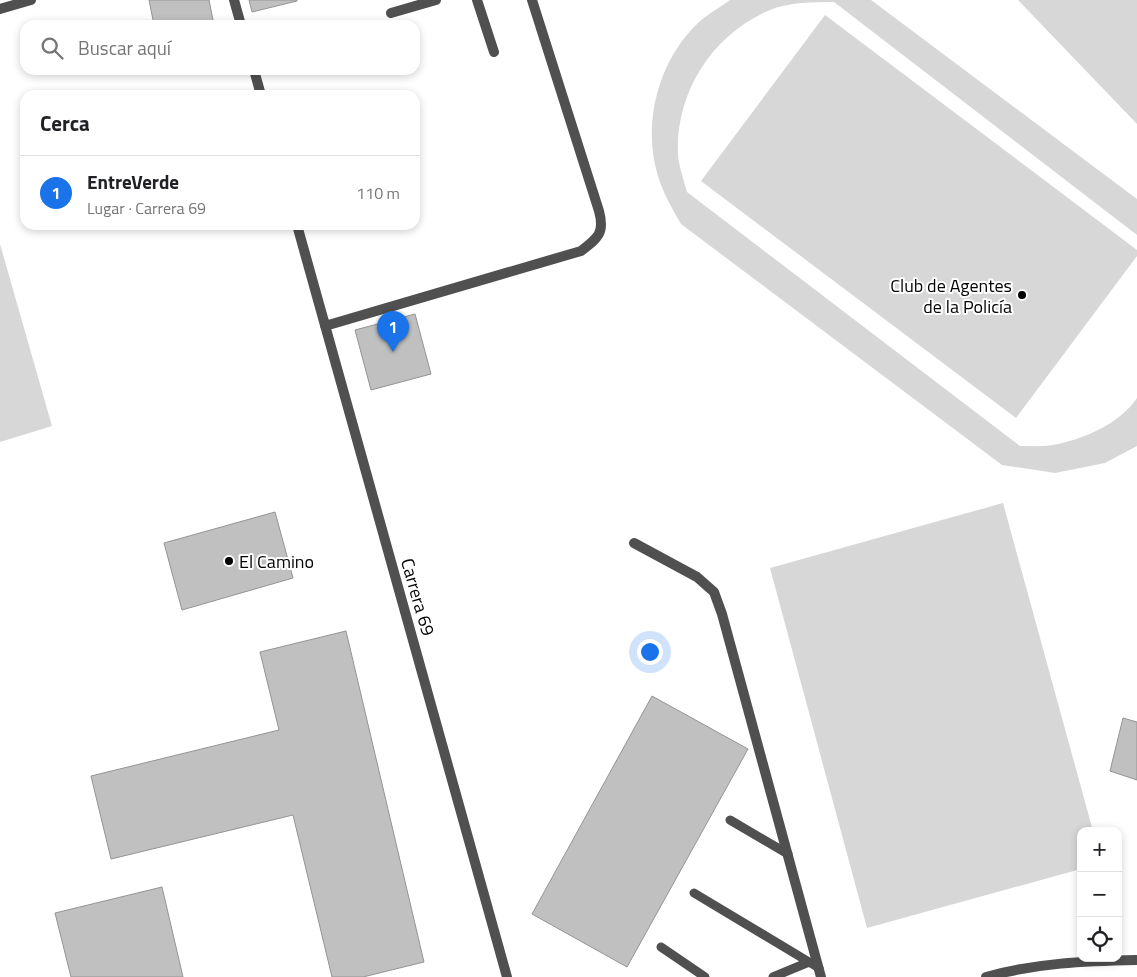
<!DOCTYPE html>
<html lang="es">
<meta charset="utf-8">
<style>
:root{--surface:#fff;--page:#f6f6f6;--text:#202124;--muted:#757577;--line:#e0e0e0;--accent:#1a73e8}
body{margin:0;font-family:"Titillium Web",sans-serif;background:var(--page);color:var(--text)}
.controls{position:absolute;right:15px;bottom:15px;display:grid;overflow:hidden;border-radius:10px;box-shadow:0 2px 8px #0003}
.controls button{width:45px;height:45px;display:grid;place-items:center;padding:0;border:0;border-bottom:1px solid var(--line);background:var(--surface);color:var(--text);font:25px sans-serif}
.you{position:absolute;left:649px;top:651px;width:18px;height:18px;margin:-12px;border:4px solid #fff;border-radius:50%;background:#1a73e8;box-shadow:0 0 0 8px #1a73e833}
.badge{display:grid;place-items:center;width:32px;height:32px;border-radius:50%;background:var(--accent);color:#fff;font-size:16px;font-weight:700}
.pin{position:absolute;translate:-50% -41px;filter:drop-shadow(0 1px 2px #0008)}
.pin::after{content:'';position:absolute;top:26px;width:18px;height:15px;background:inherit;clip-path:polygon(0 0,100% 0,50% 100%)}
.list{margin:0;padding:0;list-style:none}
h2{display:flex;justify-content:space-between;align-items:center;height:65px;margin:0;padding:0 20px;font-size:21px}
h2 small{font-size:16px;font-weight:400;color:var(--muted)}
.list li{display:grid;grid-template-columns:32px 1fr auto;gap:15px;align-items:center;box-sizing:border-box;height:75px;padding:0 20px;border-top:1px solid var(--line)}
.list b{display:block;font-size:19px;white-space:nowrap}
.list p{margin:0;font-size:16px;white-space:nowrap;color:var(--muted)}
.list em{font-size:16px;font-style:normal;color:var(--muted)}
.icon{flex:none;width:28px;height:28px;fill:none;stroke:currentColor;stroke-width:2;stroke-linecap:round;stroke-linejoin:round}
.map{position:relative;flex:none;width:1137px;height:977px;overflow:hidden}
.search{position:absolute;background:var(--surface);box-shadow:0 2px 8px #0003;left:20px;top:20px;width:400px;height:55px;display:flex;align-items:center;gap:12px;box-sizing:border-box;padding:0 18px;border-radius:15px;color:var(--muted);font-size:19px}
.panel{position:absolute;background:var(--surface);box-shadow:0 2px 8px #0003;left:20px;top:90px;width:400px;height:140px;border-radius:15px}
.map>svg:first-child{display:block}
.green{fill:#d7d7d7}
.building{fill:#c0c0c0;stroke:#949494}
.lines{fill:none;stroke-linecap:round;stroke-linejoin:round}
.service{stroke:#505050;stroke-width:9}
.minor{stroke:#505050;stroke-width:10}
.poi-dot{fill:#000;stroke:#fff;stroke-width:2}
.labels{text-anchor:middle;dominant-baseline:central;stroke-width:4;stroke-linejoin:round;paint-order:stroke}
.poi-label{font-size:18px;fill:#000;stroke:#fff;text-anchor:end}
.street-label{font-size:18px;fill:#000;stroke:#fff}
</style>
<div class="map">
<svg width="1137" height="977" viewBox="0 0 1137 977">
<rect width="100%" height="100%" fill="#fff"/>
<!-- green -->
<path class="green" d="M730,0H871L1137,199V235L834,2C813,2 789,2 770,10C712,34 675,93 678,155C679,167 684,181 687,192L1020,446C1032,446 1047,447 1058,444C1086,438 1120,423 1137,398V446L1105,463L1055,473L1002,465L681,224C672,208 663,193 658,176C641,122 660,53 705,17C713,11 722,6 730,0Z
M1018,0H1137V124Z
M825,15L1137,250V256L1016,418L701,181Z
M0,244L52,426L0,442Z
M1003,503L1093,831H1081V869L867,928L770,568Z"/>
<!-- building -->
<path class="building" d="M149,0H209L214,25H154Z
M249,0H297V1L252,12Z
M415,314L431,374L371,390L355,330Z
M275,512L293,578L182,610L164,543Z
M346,631L424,962L363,977H332L293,815L111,859L91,776L279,730L260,652Z
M652,696L748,749L627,967L532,914Z
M1123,718L1137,722V780L1110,771Z
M162,887L183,977H71L55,913Z"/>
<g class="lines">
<!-- service -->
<path class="service" d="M730,820L788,854
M694,893L819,968
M661,947L705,977
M773,977L809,962"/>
<!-- minor -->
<path class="minor" d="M234,0L241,25
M477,0L494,52
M0,9L31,0
M391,13L436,0
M254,70L261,95
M297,225L507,977
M325,326L581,251C598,238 605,233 599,211L532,0
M634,543L697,577L714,592L722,614L821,977
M986,977C1036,963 1085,961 1137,960"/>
</g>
<!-- markers -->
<g class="poi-dot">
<circle cx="1022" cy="295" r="5"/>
<circle cx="229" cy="561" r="5"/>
</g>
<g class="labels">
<!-- poi labels -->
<g class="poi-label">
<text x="1012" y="285">Club de Agentes<tspan x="1012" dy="21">de la Policía</tspan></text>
<text x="239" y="561" text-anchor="start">El Camino</text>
</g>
<!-- street labels -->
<g class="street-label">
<text transform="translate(418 597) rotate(74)">Carrera 69</text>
</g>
</g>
</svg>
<div class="controls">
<button>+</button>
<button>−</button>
<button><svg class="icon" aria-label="locate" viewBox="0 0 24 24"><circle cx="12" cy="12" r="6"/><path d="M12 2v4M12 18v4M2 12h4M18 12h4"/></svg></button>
</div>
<div class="you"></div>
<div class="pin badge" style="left:393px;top:352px">1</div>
<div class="search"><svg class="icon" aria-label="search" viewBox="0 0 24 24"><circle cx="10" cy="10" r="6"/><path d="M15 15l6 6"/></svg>Buscar aquí</div>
<section class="panel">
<h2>Cerca<small></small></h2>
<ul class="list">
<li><span class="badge">1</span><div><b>EntreVerde</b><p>Lugar · Carrera 69</p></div><em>110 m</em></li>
</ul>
</section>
</div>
